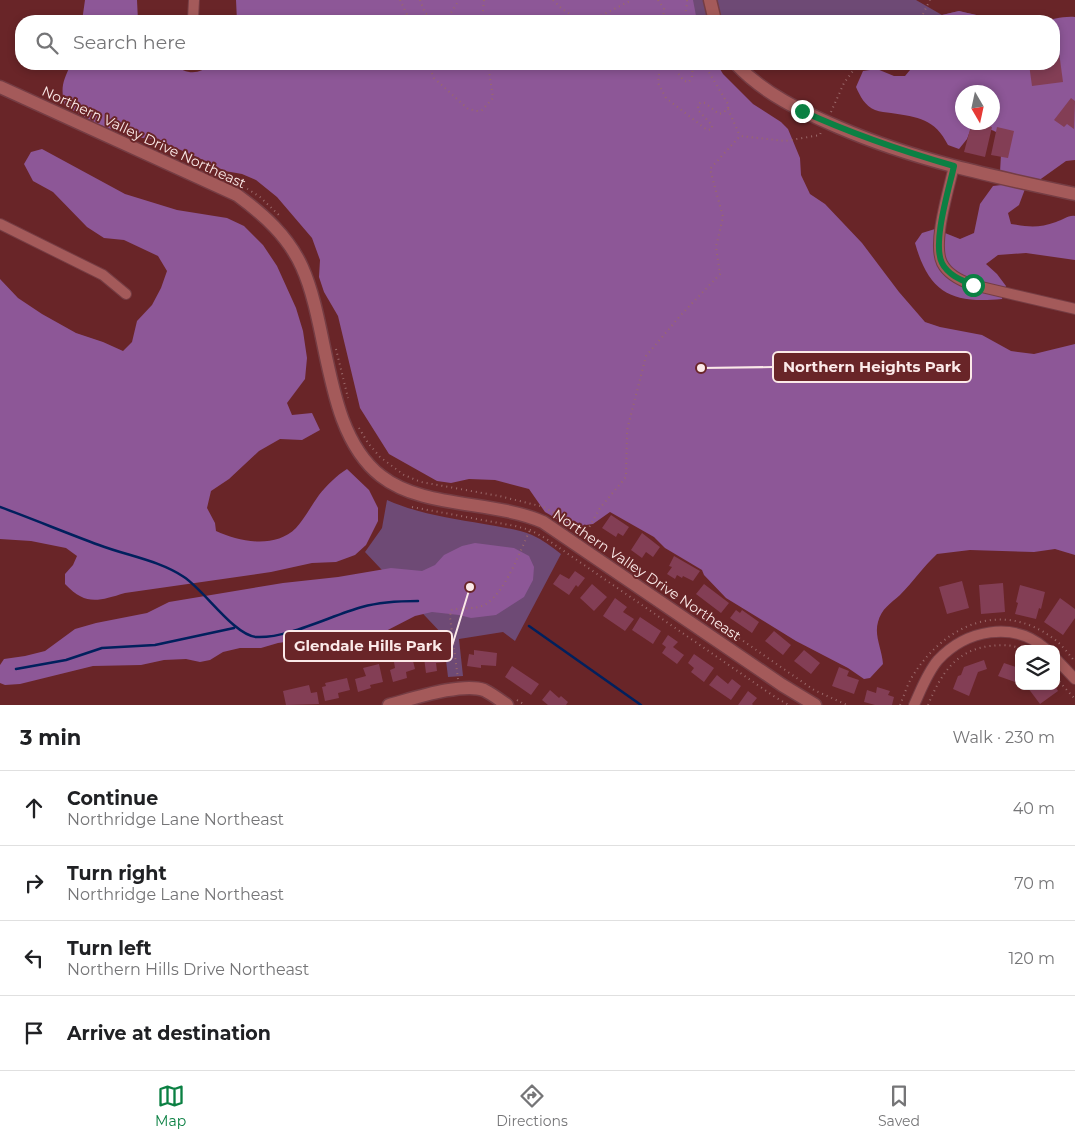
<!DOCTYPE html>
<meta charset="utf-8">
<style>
:root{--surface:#fff;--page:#f2f2f2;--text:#202124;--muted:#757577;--line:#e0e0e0;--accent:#0b8043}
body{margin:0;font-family:Montserrat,sans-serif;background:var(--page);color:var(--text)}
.controls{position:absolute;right:15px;bottom:15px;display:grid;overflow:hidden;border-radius:10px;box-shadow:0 2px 8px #0003}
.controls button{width:45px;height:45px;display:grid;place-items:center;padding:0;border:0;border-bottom:1px solid var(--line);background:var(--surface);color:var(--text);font:25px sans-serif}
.compass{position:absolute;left:955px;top:85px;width:45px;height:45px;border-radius:50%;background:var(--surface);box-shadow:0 2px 8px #0003;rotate:171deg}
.stop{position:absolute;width:15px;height:15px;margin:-11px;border:4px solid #0b8043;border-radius:50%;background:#fff}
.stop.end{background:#0b8043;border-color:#fff;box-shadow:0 1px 5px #0008}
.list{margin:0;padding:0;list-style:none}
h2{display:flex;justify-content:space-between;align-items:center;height:65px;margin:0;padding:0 20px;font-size:21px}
h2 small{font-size:16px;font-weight:400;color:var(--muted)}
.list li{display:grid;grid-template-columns:32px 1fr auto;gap:15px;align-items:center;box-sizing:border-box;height:75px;padding:0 20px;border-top:1px solid var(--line)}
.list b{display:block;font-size:19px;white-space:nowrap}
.list p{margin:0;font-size:16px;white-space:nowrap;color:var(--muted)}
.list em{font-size:16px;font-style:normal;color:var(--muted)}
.icon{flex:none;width:28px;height:28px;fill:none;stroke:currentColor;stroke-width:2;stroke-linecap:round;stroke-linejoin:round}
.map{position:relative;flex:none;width:1075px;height:705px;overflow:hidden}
.search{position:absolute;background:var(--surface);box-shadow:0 2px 8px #0003;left:15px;right:15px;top:15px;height:55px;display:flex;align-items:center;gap:12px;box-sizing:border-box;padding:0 18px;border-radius:20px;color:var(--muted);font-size:19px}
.sheet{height:365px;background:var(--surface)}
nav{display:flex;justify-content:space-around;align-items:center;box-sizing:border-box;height:70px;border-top:1px solid var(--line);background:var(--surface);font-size:14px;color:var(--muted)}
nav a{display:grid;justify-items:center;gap:2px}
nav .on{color:var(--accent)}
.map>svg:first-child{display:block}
.green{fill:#6e4a75}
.forest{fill:#8d5797;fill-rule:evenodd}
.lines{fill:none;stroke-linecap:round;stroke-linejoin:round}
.stream{stroke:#01205d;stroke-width:2.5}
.building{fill:#833e55}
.minor-casing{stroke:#753d44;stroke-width:12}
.tertiary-casing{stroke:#753d44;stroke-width:15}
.path{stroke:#9b696a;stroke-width:2;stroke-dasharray:1 4;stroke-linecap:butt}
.minor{stroke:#a45a5a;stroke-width:10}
.tertiary{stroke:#a45a5a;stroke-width:12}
.route{stroke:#0b8043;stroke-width:6}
.labels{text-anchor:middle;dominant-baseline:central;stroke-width:4;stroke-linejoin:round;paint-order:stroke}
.street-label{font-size:14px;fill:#fbe9e8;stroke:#692528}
.leader{fill:none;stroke:#fbe9e8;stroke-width:2}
.callout-dot{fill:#fbe9e8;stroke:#692528;stroke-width:2}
.callout{fill:#692528;stroke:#fbe9e8;stroke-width:2}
.callout-label{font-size:15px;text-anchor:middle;font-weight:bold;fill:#fbe9e8}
</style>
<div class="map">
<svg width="1075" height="705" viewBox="0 0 1075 705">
<rect width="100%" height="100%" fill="#692528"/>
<!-- green -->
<path class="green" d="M263,0H916L942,15L959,11L980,16L996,17V21H267Z
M387,500C419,514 450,518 484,524C500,527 517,529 532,535C543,540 552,547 561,554L515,641L503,632L459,639L463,676L448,677L443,635L365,552L382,528Z"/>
<!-- forest -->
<path class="forest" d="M85,0H137L138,21H82Z
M236,0H693L697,21H237Z
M959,11C985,17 1014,24 1040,21C1053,20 1062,16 1075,17V160L1066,161L1038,181L1000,172L1002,137C991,126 985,129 970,131L967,139L959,149L948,145C935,119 918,117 891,113C886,112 880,112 875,110C865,106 860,96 856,87L863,71L877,69L894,76H905L915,64H1054V21H935L942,15ZM962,92H992V122H962Z
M71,64H172C190,76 197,74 214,64H717L723,74L753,104L781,122L788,129L800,158L801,175L810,194L825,204L862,243L899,292L925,322L940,327L982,335L1011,351L1034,354L1075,344V555L1055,549L1034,552L970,550L937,554C923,567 913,582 900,595C891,603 881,609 878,622C874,636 882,649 883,664L870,678L864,679L848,668L796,641L726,598L704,575L702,570L665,548L654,537L610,512L593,524L571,527L545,512L529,489L495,480L469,479L451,483L437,481L389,454L360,408L338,316L324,292L319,277L320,260L312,238L277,197L256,180L242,174L225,171L197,157L155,139L131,137L98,124L65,106C60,88 63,81 71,64Z
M42,149L125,194L177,210L227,218L244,226L263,245L277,266L296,308L303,331L307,358L305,379L287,403L292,415L312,413L320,430L302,440L280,439L259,451L229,479L211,491L207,508L215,523L216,531C240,542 275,549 296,528C305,518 311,506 319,495C327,485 336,476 347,469L369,490L378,508V521L366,545L355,555L336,562L312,563L271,572L125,593C98,601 86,606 65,584V574L73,565L77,556L66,548L31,541L0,539V279L18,298L42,314L76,333L103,342L123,351L132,342L137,321L152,305L161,288L167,271L158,256L124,240L104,238L87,227L53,192L33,181L24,164L31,152Z
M1010,184L1025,189L1019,205L1008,213L1011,224C1029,227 1039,228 1056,222C1063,220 1068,215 1075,216V260L1026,253L998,255L986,264L997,274L1006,286L1002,299C952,304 929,293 915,243L922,233L935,229L960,239L974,233L980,204L993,186Z
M475,543L514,548L529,556L534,567L533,580L524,597L496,615L471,618L459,615L432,612L415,616L382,633L367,638L354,640L337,638L299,640L278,643L261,648H240L223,652L210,660L200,662L186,659L164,660L141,665L93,666L20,684L5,685L0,683V665L4,659L25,656L45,651L75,629L96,623L147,613L169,602L283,583L338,577L391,568L422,571L435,565L444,555L462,546Z"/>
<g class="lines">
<!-- stream -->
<path class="stream" d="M0,507C33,519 66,533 99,545C128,556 158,560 184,577C205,591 234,635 256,637C287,639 332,615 362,607C380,602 399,601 418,601
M529,626L641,705
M16,669L66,660L102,648L155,645L234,628"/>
</g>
<!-- building -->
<path class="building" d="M1054,52H1059L1063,82L1032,86L1029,64H1054Z
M1071,98L1075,101L1074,129L1067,124L1064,127L1054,120Z
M972,122L992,127L985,157L964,152Z
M997,127L1014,131L1008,158L991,155Z
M611,515L629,527L623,536L618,533L616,537L602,528Z
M642,533L660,547L653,557L646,552L642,558L631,550Z
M674,556L700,571L693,581L683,576L682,578L677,575L675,579L667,574L672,567L669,566Z
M575,571L585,578L578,587L576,585L569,595L553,584L560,574L569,579Z
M962,581L969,608L947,614L939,587Z
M1003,583L1005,612L981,614L979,585Z
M592,584L607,597L594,611L580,598Z
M704,584L729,603L721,613L696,594Z
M1020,585L1045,592L1041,609L1039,608L1036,619L1015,614L1018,603L1016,602Z
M615,598L627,607L623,612L634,619L625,631L603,616Z
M1060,598L1075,609V618L1063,635L1044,622Z
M736,610L740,613L742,610L759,622L752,633L730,618Z
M640,617L661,631L653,644L632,630Z
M774,631L791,645L783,655L765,641Z
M668,635L678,642L673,647L684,655L677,664L662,653L666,647L662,644Z
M443,647L446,662L436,663L437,671L426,673L423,650Z
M474,650L497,653L496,666L481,665V668L467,666L469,654L474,655Z
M804,650L820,663L811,674L794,661Z
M694,654L714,668L704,682L691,672L694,668L688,663Z
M412,657L415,669L406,672L407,678L393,682L390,670L395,668L394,662Z
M984,660L987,669L978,672L969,696L953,689L958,676L961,675L964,667Z
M1004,663L1019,668L1018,683L998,676Z
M379,664L383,682L370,685L371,688L358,692L355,679L366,676L363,668Z
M512,666L539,684L531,695L505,677Z
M839,667L849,671L847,676L859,680L854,694L832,686Z
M717,675L728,684L732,679L741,686L731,700L709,685Z
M347,678L350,690L338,693L339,698L325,701L322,687L326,686L325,683Z
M309,685L311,693L317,692L319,704L286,705L283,691Z
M1030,686H1042L1043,688L1046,686H1055L1058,691L1040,704L1028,688Z
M877,687L890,691L888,695L894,697L892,705H875L864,702L867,690L876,693Z
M550,690L559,698L561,696L568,702L566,705H548L542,700Z
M748,691L757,698L752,704L753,705H738Z"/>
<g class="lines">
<!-- minor casing -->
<g class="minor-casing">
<path id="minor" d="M193,19L194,0
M954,166C949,189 932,243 942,263C948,275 961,281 973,285L1075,309
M0,224L103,275L126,294
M1056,659L1075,679
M914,705C921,690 927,673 938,660C966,630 1013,620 1046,649"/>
</g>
<!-- tertiary casing -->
<g class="tertiary-casing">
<path id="tertiary" d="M710,0L715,21
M736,64C764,94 801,111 838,127C914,160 995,177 1075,194
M0,87L237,195C264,215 288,236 302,267C330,329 324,432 381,476C423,509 493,500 543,522L782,685L815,705
M389,705C412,699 462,682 484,690C492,694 500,700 507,705"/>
</g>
<!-- path -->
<path class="path" d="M400,0L410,21
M420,0L425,13L437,20H442L449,16L459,0
M553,0L562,9L581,21
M658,0L664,9L663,21
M482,21L484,0
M582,21L594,19L632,0
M684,21L687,4V0
M916,21L922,16L930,0
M428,64L434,78L468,109L478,111L482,110L493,98L488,64
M660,64L658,83L666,98L707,130L712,129V125L698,110V105L701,102L705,103L719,114L723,113L728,108V104L704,64
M679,64L678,73L684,81L689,82L692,77L693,64
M728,109L740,136
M831,112L844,83L858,64
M243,186L260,197L281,217
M336,349L348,398
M359,428L368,443L380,457L404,475L421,482L499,496L544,507L586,532L814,690L847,705
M412,507L515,526L530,530L545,538L775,697L789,705
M587,531L600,508L626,477L627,430L646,356L680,316L720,274L716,247L723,217L710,169L740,136L785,141L820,135L821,132
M1056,678L1075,699
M458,679L450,617L451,610C462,607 477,610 486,604C506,591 520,551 530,530
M517,700L525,705
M900,705C904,696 907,685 912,677C944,625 1001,599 1054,639C1062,645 1069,654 1075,662
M928,705C940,676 955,650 990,646C1000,645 1011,644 1021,649"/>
<!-- minor -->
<use href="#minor" class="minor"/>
<!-- tertiary -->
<use href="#tertiary" class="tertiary"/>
</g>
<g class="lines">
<!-- route -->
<path class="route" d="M802,111C852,134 902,151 954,166C949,189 932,243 942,263C948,275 961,280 973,285"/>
</g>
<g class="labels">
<!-- street labels -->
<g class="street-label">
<text transform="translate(144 137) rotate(25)">Northern Valley Drive Northeast</text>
<text transform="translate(647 575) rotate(34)">Northern Valley Drive Northeast</text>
</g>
</g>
<!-- callouts -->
<path class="leader" d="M701 368L773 367M470 587L452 646"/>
<g class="callout-dot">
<circle cx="701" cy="368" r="5"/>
<circle cx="470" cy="587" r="5"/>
</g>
<g class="callout">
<rect x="773" y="352" width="198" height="30" rx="5"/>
<rect x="284" y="631" width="168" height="30" rx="5"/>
</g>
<g class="callout-label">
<text x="872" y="372">Northern Heights Park</text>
<text x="368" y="651">Glendale Hills Park</text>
</g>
</svg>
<div class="controls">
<button><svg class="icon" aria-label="layers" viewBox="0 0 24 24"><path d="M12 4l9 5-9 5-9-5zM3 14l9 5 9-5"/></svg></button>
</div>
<svg class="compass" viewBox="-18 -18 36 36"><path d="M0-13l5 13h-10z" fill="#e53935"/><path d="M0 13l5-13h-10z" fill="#757577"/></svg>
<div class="stop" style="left:973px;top:285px"></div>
<div class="stop end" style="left:802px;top:111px"></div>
<div class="search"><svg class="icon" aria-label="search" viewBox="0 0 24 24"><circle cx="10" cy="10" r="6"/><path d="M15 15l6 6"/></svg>Search here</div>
</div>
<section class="sheet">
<h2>3 min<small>Walk · 230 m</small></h2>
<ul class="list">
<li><svg class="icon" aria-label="ahead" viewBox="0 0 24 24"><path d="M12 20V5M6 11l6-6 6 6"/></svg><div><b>Continue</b><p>Northridge Lane Northeast</p></div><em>40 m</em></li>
<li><svg class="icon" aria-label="right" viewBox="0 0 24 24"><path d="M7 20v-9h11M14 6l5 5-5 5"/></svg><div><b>Turn right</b><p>Northridge Lane Northeast</p></div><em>70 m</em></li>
<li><svg class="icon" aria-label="left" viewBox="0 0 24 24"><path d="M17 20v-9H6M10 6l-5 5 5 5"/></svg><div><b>Turn left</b><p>Northern Hills Drive Northeast</p></div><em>120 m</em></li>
<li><svg class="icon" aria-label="arrive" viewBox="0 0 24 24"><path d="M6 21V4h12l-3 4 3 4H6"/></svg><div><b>Arrive at destination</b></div></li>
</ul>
</section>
<nav>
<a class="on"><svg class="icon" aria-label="map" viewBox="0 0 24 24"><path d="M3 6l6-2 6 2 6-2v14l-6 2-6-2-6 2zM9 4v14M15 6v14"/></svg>Map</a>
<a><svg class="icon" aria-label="directions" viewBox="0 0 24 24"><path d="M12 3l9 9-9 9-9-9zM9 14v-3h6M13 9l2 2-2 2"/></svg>Directions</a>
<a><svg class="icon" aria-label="saved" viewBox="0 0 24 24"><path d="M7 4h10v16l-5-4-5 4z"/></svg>Saved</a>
</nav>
